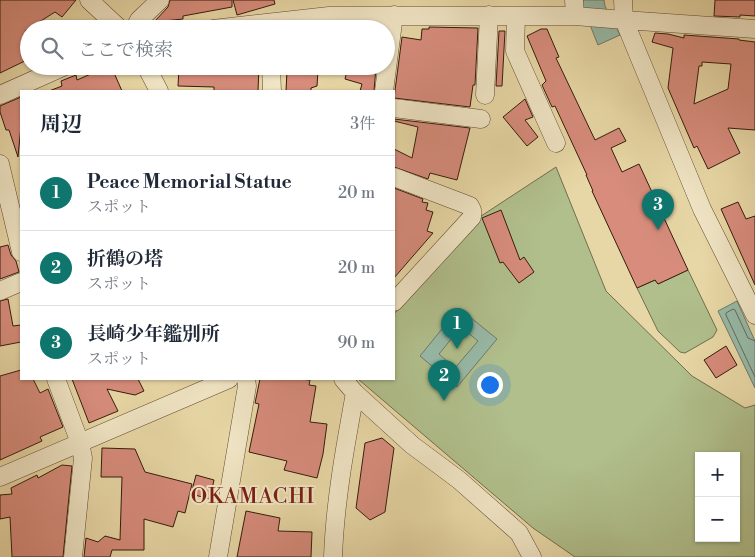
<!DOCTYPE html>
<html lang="ja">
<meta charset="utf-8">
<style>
:root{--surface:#fff;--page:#f2f2f3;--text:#1f2937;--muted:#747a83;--line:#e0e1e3;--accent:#0f766e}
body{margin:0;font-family:"Libre Bodoni","Noto Serif JP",serif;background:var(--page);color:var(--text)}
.controls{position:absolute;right:15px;bottom:15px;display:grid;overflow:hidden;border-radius:0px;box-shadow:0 1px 4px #0004}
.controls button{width:45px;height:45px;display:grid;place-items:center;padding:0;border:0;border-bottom:1px solid var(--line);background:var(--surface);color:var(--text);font:25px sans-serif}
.you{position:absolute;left:489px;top:384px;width:18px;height:18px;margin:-12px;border:4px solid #fff;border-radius:50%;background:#1a73e8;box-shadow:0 0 0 8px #1a73e833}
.badge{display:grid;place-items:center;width:32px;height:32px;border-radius:50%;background:var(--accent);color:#fff;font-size:16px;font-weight:700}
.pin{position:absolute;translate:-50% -41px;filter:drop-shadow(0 1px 2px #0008)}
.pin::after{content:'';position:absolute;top:26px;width:18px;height:15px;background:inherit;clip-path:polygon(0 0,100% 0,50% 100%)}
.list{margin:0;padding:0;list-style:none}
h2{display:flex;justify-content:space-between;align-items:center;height:65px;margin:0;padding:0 20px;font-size:21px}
h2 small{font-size:16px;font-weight:400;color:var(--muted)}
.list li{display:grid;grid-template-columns:32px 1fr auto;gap:15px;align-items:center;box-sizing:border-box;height:75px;padding:0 20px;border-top:1px solid var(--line)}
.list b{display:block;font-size:19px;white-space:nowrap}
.list p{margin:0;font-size:16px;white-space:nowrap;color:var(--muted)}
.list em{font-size:16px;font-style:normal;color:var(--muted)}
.icon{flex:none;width:28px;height:28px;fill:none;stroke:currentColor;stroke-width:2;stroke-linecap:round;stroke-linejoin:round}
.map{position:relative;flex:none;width:755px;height:557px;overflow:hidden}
.search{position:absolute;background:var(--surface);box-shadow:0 1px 4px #0004;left:20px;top:20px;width:375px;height:55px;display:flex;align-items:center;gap:12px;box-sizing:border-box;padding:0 18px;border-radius:28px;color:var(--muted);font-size:19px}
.panel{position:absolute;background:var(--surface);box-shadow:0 1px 4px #0004;left:20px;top:90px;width:375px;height:290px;border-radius:0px}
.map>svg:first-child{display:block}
.green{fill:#b0bf8c;stroke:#726d4c;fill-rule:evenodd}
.water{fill:#97baa8;stroke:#707a69;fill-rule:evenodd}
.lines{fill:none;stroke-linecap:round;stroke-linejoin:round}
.shore{stroke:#666a5a;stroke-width:1}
.building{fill:#d78c7c;stroke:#351b0b;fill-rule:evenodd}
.minor-casing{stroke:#624a32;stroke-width:19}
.minor{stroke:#f0e5c5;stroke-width:18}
.labels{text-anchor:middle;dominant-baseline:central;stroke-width:4;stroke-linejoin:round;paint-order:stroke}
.quarter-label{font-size:21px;letter-spacing:1px;fill:#7a1f14;stroke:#f0e5c5}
</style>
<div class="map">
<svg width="755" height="557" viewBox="0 0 755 557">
<rect width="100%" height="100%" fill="#e8d7a6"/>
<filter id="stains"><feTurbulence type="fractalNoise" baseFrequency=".004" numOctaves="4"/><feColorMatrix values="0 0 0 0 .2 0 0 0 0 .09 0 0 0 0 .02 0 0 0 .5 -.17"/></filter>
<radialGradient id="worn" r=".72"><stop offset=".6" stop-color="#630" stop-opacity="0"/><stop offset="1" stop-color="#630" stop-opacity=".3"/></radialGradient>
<!-- green -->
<path class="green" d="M556,167L606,291L692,376L745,408L755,405V557H575L533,528L358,379H394V314L472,222ZM699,456H736V538H699Z
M688,270L717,330L713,337L685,353L680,352L658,331L637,288L655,280L658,284Z"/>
<!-- water -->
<path class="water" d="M580,0H604L605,6L620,35L598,45Z
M737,301L755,341V388L718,311Z
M459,308L497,339L457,387L420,356ZM461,327L478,341L455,368L439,354Z"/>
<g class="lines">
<!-- shore -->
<path class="shore" d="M755,341L748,338L735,310L733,309L726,313V315L755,377"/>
</g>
<!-- building -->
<path class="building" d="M0,0H76L62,17L55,12L25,31L29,38V59L0,73Z
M170,0H232V7L183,16V19L154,22L168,7Z
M233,0H274L275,4L237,15Z
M715,0H755V16L740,15V17L714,16Z
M429,27L478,28L475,85H473L470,107L394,98L402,37L421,40L422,29H429Z
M541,29H547L559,57L556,58L595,140L619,128L626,141L611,148L622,172L639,164L688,270L658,284L655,280L637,288L592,191H593L586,175H587L555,106L552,107L542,85L546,81L527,36Z
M499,31H505L502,86H496Z
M655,33L668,34L684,38V35L739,39V40L755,42V130L728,128L740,153L708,169L697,146L694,148L668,88L673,48L652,42ZM702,62L731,64L728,89L694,104L699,66H702Z
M109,66H111L122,91H49L62,86L61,81L76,75L77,80Z
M222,66H259L258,91H214V87L178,86L179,68L221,70Z
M348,66L376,67L374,91H360L362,84L345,79Z
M287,70H318L317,86L311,88V91H286Z
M21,97V126L18,157L9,130H6L0,112V106Z
M525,99L533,117L525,120L538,137L527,146L503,117Z
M394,119L470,128L457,180L430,173L428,179L394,167V149L412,158L418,127L394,121Z
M394,188L423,199L422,202L428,203L426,210L433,212L427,231L433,233L394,278Z
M738,202L746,219L755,216V285L721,209Z
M501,210L520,260L524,257L534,272L519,283L503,262L500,263L482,218Z
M8,245L11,255L16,261L19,272L0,279V247Z
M8,299L13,326L21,325V342L0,346V301Z
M726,346L737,365L716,378L704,360Z
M21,370V379H33L40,393L48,389L63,427L40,437L42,441L0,460V376Z
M72,379H138L144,391L135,395L107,389L118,411L89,423Z
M260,379H299L310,380L309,385L316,386L310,422L327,424L323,454L317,478L284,470L287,461L249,452L259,404L255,403Z
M382,438L394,448L385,512L370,520L356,508L365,443Z
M102,448L135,449L145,472L192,484L185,513L178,511L173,527L144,519V550H112L110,557H84L86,538L98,542L105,536L120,540L122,477H101Z
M62,465L72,466L63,557H12L10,517L0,519V495L12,494L11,488L37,475L38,478Z
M196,475L214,480L210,499L191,494Z
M246,511L280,518L278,531L312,532L311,557H237Z"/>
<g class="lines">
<!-- minor casing -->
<g class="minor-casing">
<path id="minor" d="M89,0L120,29
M574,0L575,16
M623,0L624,20L755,29
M516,16L515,51L556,143
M134,29L139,20L160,0
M213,29L329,16H575L624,20L702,209L755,315
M146,66L159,91
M271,66L272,91
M384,91L394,15
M0,95L65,66
M485,95L489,15
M394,108L481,119
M0,164L21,252
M394,177L470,206L472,210V217L394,302
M0,291L21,282
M56,379L80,443L83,458L73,557
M343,379L355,393L412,445L459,480L519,533L532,557
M0,477L229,379
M218,557L247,386L246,379
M333,557C335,502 345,447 355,393"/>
</g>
<!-- minor -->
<use href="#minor" class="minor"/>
</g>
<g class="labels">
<!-- quarter labels -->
<g class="quarter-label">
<text x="253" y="497">OKAMACHI</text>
</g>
</g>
<rect width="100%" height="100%" filter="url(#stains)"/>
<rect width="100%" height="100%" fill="url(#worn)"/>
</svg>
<div class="controls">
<button>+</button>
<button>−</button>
</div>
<div class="you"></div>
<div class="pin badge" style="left:457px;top:349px">1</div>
<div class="pin badge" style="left:444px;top:401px">2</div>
<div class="pin badge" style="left:658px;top:230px">3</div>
<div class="search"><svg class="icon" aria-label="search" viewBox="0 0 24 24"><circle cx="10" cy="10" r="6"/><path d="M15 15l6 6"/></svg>ここで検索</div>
<section class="panel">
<h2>周辺<small>3件</small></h2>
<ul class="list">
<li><span class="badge">1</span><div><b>Peace Memorial Statue</b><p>スポット</p></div><em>20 m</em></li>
<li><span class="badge">2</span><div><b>折鶴の塔</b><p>スポット</p></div><em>20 m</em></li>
<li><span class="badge">3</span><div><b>長崎少年鑑別所</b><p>スポット</p></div><em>90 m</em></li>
</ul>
</section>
</div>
